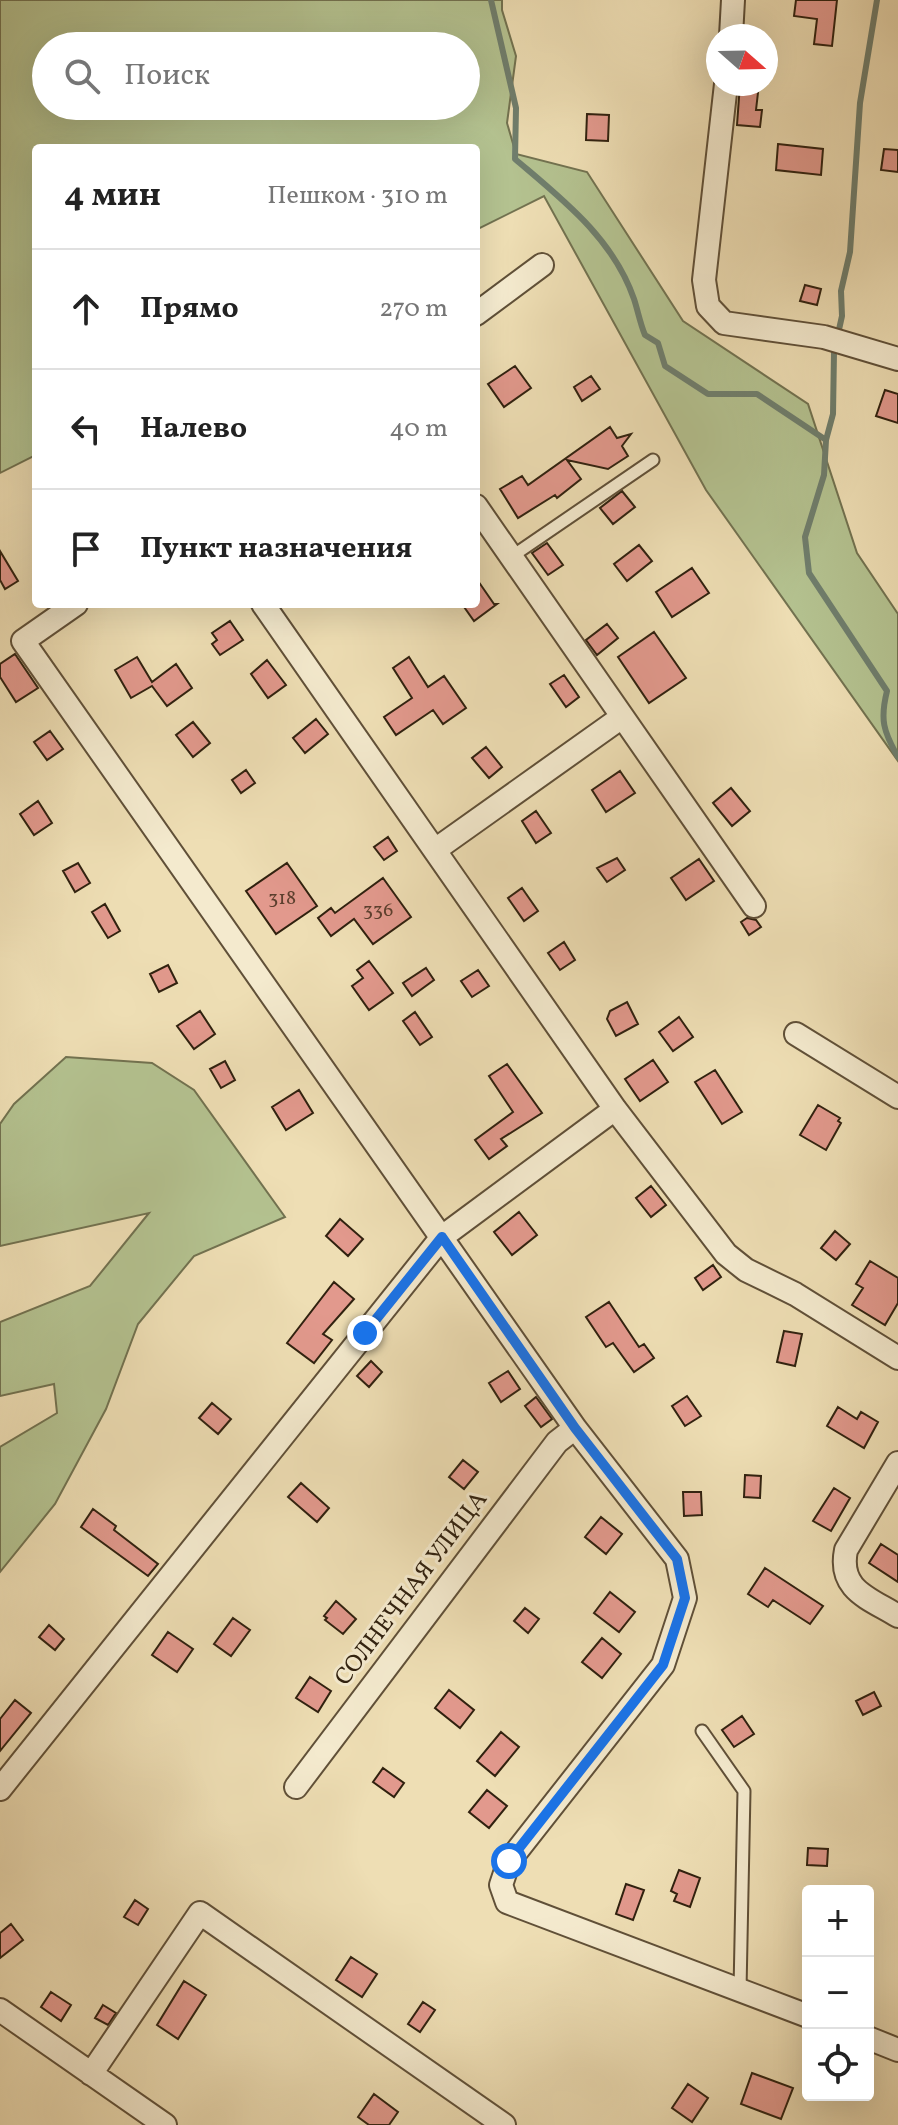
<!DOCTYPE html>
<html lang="ru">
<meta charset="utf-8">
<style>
:root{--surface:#fff;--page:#f6f6f6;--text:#222;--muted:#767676;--line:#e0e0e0}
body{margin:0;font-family:Vollkorn,serif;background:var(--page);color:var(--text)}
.controls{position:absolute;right:24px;bottom:24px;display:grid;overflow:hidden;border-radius:8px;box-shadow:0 8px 32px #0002}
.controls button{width:72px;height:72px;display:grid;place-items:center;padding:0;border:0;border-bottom:2px solid var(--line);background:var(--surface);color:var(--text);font:40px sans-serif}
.compass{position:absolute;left:706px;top:24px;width:72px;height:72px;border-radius:50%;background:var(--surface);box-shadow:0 8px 32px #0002;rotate:110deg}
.stop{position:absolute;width:24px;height:24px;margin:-18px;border:6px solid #1a73e8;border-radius:50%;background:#fff}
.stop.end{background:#1a73e8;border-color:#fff;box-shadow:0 2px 8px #0008}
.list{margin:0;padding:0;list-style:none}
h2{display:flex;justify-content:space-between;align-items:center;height:104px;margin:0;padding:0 32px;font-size:34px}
h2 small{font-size:26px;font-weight:400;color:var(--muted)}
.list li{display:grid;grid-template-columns:52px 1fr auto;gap:24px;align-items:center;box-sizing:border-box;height:120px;padding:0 32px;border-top:2px solid var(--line)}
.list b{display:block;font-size:30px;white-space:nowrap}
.list em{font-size:26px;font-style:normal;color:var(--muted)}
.icon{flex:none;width:44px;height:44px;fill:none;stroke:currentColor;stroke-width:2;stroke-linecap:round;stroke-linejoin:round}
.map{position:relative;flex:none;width:898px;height:2125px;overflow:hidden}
.search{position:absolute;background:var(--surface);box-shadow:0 8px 32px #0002;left:32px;top:32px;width:448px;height:88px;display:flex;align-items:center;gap:20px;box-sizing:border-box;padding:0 28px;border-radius:44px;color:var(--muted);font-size:30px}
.panel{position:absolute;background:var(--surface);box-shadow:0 8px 32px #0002;left:32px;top:144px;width:448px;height:464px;border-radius:8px}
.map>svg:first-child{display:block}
.green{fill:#b4c290;stroke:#727250;stroke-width:2;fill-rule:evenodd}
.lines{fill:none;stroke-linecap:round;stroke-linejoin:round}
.stream{stroke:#6f7e6d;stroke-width:6}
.building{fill:#e2998d;stroke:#30210f;stroke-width:2}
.service-casing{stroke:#605038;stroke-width:15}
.minor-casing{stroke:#605038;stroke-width:26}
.service{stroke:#f4eace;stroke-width:11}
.minor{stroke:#f4eace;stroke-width:22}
.route{stroke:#1a73e8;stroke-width:10}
.labels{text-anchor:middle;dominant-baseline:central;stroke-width:6;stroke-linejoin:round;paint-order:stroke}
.number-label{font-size:20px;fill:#5c3f2e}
.street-label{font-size:24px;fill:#30210f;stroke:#f4eace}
</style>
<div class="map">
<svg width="898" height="2125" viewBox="0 0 898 2125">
<rect width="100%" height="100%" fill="#eedeb4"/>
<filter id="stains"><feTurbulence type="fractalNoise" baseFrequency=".0025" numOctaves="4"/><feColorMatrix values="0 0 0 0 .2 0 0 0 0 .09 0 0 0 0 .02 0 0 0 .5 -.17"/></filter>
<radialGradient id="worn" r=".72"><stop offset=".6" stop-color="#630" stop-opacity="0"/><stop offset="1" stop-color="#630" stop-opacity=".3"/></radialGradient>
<!-- green -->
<path class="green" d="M0,0H502V10L516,56L507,123L516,154L587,172L683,321L808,404L857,553L898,614V761L706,490L544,196L476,230V148H36V455L0,473ZM46,46H466V106H46Z
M66,1057L152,1063L194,1090L285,1217L194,1256L138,1324L106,1409L55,1504L0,1572V1447L57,1413L54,1384L0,1396V1322L90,1286L149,1213L0,1246V1124L14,1104Z"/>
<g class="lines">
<!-- stream -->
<path class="stream" d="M491,0L516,108L515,159C562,199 613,238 634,299C638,311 640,323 645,335L658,343L665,366L708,394H757L826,440L824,475L805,537L809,573L887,691C880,719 883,731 898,757
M826,440L833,414L834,352L842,316L841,291L850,252L860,103L877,0"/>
</g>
<!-- building -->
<path class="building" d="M796,0H837L832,46L814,44L817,19L794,16Z
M740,84H759L756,110H762L760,127L737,125Z
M587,114L609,115L608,141L586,140Z
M778,144L823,149L821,175L776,170Z
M884,149L898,150V172L881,170Z
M805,285L821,289L817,305L800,301Z
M515,366L531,388L504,407L488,384Z
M591,376L600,389L582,401L574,387Z
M885,390L898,394V423L876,416Z
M610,427L617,438L631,434L622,446L628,456L608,469L567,460L581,479L557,498L555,495L518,518L500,489L522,476L528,485Z
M622,491L635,507L613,524L600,508Z
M547,543L563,565L548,575L532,553Z
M639,545L652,561L627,581L614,564Z
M0,551L18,581L5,589L0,580Z
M692,568L709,593L672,617L656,592Z
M476,578L494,604H497L474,621L462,604H476Z
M230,621L243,640L220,655L212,644L217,640L212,633Z
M607,624L618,638L597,655L586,640Z
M654,632L686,678L649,703L618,657Z
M15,654L38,688L16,702L0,677V664Z
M137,657L152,682L176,664L192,688L167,706L152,686L131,698L115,670Z
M409,657L428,687L444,676L466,708L443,724L433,710L396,735L384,717L412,698L393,668Z
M267,660L286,685L268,698L251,674Z
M564,675L579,697L566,707L550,684Z
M316,719L328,734L305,753L293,738Z
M193,722L210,743L193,757L176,735Z
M50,731L63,749L47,760L34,742Z
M486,747L502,767L489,778L472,758Z
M246,770L255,783L241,793L232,780Z
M620,771L635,793L606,812L592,790Z
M731,788L750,811L732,826L713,803Z
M38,801L52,823L34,835L20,814Z
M536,811L551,833L536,843L522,821Z
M388,837L397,851L384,860L374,847Z
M617,858L625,870L607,882L597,868Z
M699,859L714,881L686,900L671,878Z
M78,863L90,883L75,892L63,871Z
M287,863L317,906L276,934L246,891Z
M383,878L411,917L373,944L354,919L331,936L318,918L331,908L335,913Z
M522,888L538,911L524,921L508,898Z
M105,904L120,931L108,938L92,912Z
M747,918L756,920L761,927L749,935L741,922Z
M564,942L575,960L560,970L548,953Z
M369,961L393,993L369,1010L352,986L363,978L357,970Z
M168,965L177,983L159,992L150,974Z
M426,968L434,980L412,996L403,983Z
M478,970L489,986L472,997L461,981Z
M627,1002L638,1024L616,1036L607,1019L610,1011Z
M200,1011L215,1034L194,1049L177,1026Z
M415,1012L432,1037L420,1045L403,1021Z
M679,1017L693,1037L673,1051L659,1032Z
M653,1060L668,1082L640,1101L625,1079Z
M225,1061L235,1080L221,1088L210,1069Z
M507,1064L542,1113L501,1139L507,1146L489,1159L475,1140L513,1112L489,1076Z
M715,1070L742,1112L722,1124L695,1082Z
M299,1090L313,1113L286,1130L272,1107Z
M818,1105L840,1118L838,1121L841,1123L826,1150L800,1135Z
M651,1186L666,1205L651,1217L636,1198Z
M519,1212L537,1235L512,1255L494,1232Z
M340,1219L363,1239L348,1256L326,1236Z
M835,1231L850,1244L836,1260L821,1248Z
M870,1261L898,1278V1303L885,1325L852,1305L863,1288L856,1284Z
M713,1265L721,1277L703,1290L695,1278Z
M334,1282L354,1299L323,1334L332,1340L314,1363L287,1343Z
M609,1302L639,1347L644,1344L654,1358L634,1372L613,1343L606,1347L586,1317Z
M784,1331L802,1334L795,1366L777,1362Z
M371,1361L382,1372L369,1387L357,1376Z
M508,1371L520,1389L501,1402L489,1383Z
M687,1396L701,1416L685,1426L672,1406Z
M536,1397L552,1419L541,1427L525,1406Z
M212,1403L231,1419L218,1434L199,1418Z
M838,1407L857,1419L861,1412L878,1422L864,1448L827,1426Z
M463,1460L478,1472L464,1489L449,1477Z
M745,1475L761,1476L760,1498L744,1497Z
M301,1483L329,1508L317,1522L288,1497Z
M834,1488L850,1498L831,1531L813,1521Z
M683,1492H701L702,1515L684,1516Z
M93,1509L116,1526L114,1530L158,1564L148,1576L81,1527Z
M601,1517L622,1534L606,1554L585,1537Z
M881,1544L898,1555V1582L869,1563Z
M765,1568L823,1606L810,1624L773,1600L768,1607L748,1594Z
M610,1592L635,1612L619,1632L594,1613Z
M336,1601L356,1619L343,1634L325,1620L327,1618L324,1616Z
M525,1608L539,1619L528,1633L514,1621Z
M233,1618L250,1630L231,1656L214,1644Z
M49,1625L64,1639L55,1650L39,1637Z
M168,1632L193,1649L177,1672L152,1655Z
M602,1638L621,1654L602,1678L582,1662Z
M310,1677L331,1691L318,1712L296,1698Z
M449,1690L474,1710L460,1728L435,1708Z
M874,1692L881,1706L863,1715L856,1701Z
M15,1700L31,1713L0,1751V1719Z
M742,1716L754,1734L734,1747L722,1730Z
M501,1732L519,1747L495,1776L477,1761Z
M383,1768L404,1783L394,1797L373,1782Z
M487,1790L507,1806L489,1828L469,1812Z
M808,1848L828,1849L827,1866L807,1865Z
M679,1870L700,1878L690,1907L674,1901L677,1894L671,1891Z
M626,1884L644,1890L633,1920L616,1914Z
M135,1900L148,1909L138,1925L124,1917Z
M11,1924L23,1940L0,1958V1933Z
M351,1957L377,1974L362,1997L336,1980Z
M184,1981L206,1995L178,2039L157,2025Z
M51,1992L71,2005L61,2021L41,2007Z
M423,2002L435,2010L420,2032L408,2024Z
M103,2005L116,2013L108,2025L95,2018Z
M752,2073L793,2088L781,2119L741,2104Z
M688,2084L708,2098L692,2122L672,2108Z
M374,2094L398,2112L389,2125H369L358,2117Z"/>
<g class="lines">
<!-- service casing -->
<g class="service-casing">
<path id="service" d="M511,557L653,460
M702,1731L744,1791L740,1990"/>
</g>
<!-- minor casing -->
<g class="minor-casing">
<path id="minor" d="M731,36L733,0
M726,84L704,280L708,306L724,323L824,337L898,359
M476,314L542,265
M476,506L754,906
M76,604L23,641L575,1428L677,1559L685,1598L663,1665L509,1861L501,1885L507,1902L808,2016
M263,604L615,1109L726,1254L746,1270L795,1294L898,1358
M435,850L622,717
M796,1034L898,1097
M898,1463L846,1550C838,1590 869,1598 898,1616
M296,1787L557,1442L575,1428
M0,1789L442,1237L615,1109
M0,2010L165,2125
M868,2038L898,2050
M91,2074L200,1913L504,2125"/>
</g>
<!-- service -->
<use href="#service" class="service"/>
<!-- minor -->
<use href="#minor" class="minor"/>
</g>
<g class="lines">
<!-- route -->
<path class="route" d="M365,1333L442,1237L575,1428L677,1559L685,1598L663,1665L509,1861"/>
</g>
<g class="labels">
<!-- number labels -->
<g class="number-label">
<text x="282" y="899">318</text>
<text x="378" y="911">336</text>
</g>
<!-- street labels -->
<g class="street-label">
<text transform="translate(412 1589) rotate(-53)">СОЛНЕЧНАЯ УЛИЦА</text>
</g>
</g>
<rect width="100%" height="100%" filter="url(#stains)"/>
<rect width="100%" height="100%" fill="url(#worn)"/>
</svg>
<div class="controls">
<button>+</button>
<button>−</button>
<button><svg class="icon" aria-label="locate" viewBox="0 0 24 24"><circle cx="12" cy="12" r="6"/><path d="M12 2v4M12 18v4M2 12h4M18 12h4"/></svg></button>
</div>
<svg class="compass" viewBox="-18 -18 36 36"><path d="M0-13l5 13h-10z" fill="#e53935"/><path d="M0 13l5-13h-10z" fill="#767676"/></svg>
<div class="stop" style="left:509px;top:1861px"></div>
<div class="stop end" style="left:365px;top:1333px"></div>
<div class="search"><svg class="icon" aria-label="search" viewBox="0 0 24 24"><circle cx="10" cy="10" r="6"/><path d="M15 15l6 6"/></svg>Поиск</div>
<section class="panel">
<h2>4 мин<small>Пешком · 310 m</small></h2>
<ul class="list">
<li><svg class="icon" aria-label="ahead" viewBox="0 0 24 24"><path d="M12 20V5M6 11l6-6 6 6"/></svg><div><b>Прямо</b></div><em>270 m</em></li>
<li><svg class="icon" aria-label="left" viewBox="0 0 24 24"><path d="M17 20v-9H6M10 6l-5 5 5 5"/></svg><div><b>Налево</b></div><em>40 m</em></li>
<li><svg class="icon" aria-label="arrive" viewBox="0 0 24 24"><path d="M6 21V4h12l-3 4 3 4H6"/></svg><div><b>Пункт назначения</b></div></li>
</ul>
</section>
</div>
